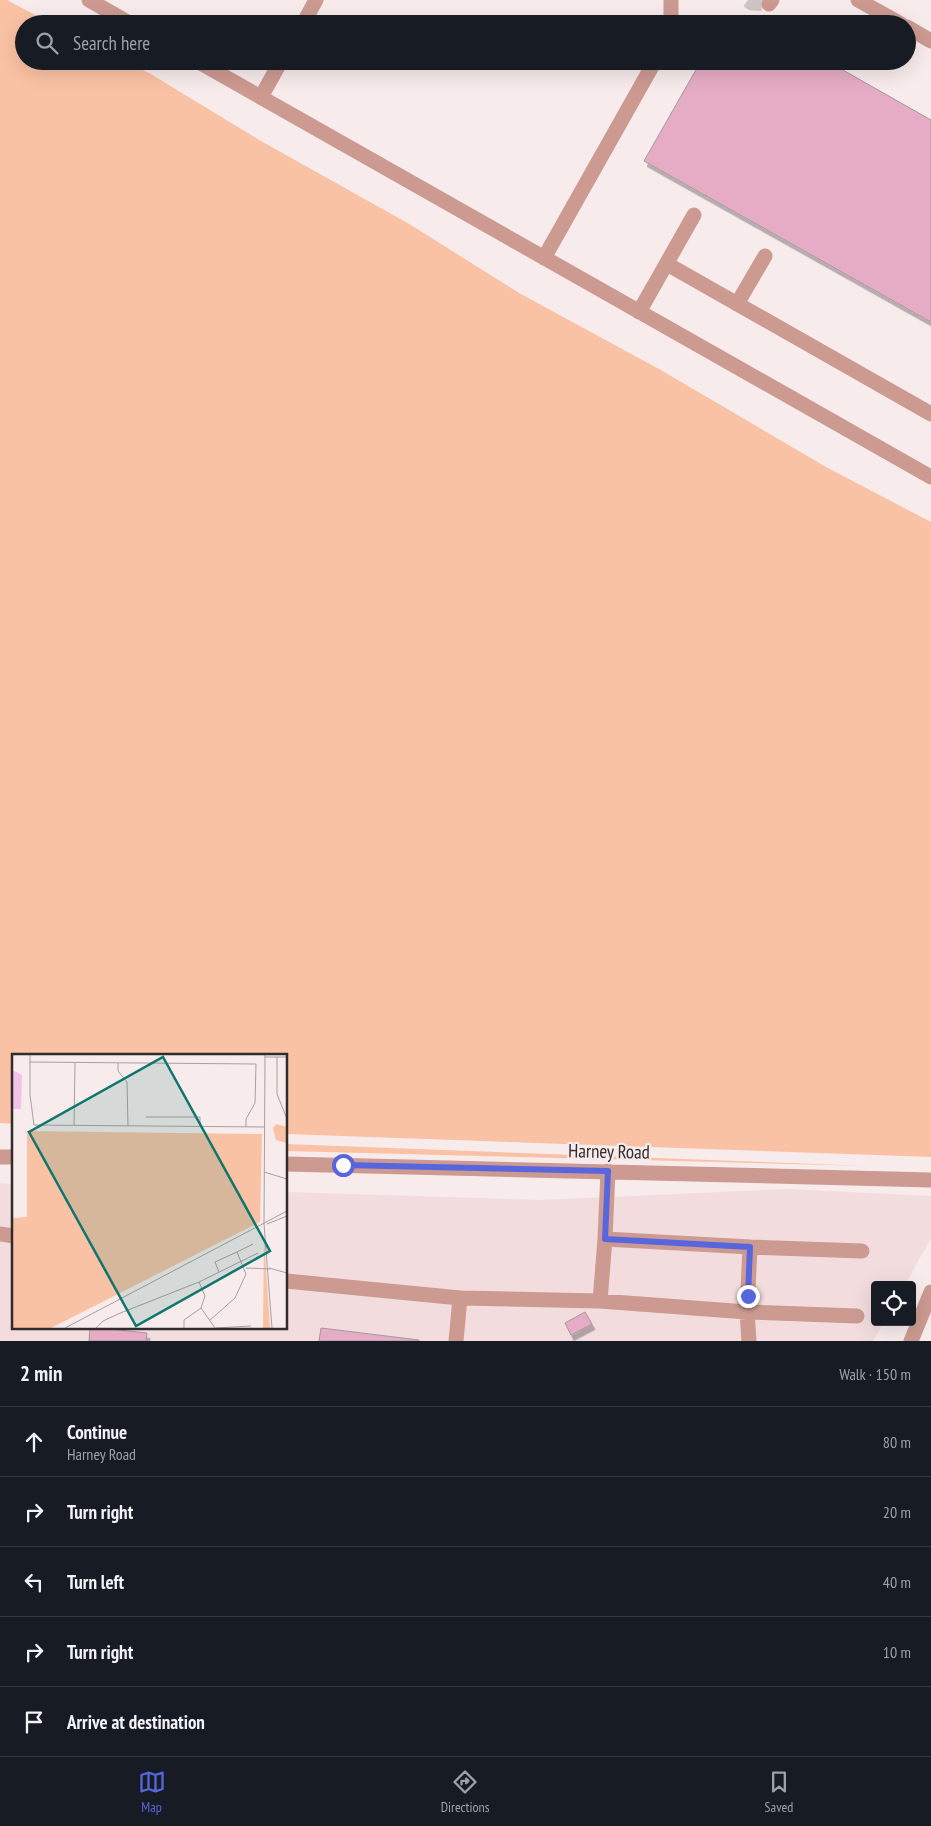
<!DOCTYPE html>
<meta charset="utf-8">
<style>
:root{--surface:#171b24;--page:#242831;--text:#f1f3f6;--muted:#9ea1a6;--line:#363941;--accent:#5866dd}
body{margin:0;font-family:"PT Sans Narrow",sans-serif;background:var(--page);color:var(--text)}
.controls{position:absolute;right:15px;bottom:15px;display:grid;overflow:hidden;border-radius:5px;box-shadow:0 5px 20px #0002}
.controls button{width:45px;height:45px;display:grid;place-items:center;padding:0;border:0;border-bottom:1px solid var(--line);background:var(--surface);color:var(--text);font:25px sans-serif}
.stop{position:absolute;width:15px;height:15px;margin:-11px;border:4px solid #5866dd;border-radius:50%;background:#fff}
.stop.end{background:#5866dd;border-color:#fff;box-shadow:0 1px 5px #0008}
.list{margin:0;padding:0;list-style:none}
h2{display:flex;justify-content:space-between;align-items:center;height:65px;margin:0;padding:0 20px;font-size:21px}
h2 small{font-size:16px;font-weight:400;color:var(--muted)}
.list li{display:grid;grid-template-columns:32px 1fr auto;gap:15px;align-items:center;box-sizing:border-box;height:70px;padding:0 20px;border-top:1px solid var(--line)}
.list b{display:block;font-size:19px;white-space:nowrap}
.list p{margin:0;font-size:16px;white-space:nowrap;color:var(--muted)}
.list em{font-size:16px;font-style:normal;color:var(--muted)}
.icon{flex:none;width:28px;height:28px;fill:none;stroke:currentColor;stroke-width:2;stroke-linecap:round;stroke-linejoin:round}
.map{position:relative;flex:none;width:931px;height:1341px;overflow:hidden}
.search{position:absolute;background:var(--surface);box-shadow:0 5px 20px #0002;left:15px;right:15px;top:15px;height:55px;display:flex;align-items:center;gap:12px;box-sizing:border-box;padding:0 18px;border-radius:28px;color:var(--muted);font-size:19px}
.sheet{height:415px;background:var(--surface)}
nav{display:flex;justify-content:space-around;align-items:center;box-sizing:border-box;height:70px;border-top:1px solid var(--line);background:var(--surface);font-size:14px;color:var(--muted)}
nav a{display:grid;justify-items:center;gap:2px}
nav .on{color:var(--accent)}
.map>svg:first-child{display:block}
.built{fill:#f2dcde}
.green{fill:#fac2a4}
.building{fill:#e7acc5;stroke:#a3989c;filter:url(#shadow)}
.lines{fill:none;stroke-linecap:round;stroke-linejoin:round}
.minor-tunnel{stroke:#d0c5c6;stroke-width:15;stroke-dasharray:15 8;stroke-linecap:butt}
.minor{stroke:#cc9a91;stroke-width:15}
.route{stroke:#5866dd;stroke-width:6}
.labels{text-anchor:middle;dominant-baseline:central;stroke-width:4.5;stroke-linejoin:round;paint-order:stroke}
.street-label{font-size:19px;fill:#312c2c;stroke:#f8ebec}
.inset-road{fill:none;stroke:#a89f9f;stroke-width:1}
.view{fill:#0f766e;fill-opacity:0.15;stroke:#0f766e;stroke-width:2.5}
.inset-edge{fill:none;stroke:#312c2c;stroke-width:2.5}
</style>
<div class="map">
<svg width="931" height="1341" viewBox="0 0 931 1341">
<defs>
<filter id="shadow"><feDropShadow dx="3" dy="5.5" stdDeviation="0" flood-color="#0004"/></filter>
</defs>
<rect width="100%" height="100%" fill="#f8ebec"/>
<!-- built -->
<path class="built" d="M0,1183L14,1184V1327H286V1192L541,1200L787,1189L931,1196V1238L905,1285H875V1322H884L873,1341H0Z"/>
<!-- green -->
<path class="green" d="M0,0H7L52,24H24V61H124L149,73L261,141L411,225L519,293L659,369L826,467L931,522V1157L286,1134V1055H14V1124L0,1123Z
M286,1144L869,1166L286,1151Z"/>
<!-- building -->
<path class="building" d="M701,61H827L931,120V322L644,161Z
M585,1312L592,1324L571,1335L565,1323Z
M90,1327L147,1333L146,1341H89Z
M321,1328L419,1340V1341H319Z"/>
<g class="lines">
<!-- minor-tunnel -->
<path class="minor-tunnel" d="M748,0L752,3L769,4"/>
<!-- minor -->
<path class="minor" d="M89,0L131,24
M671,0V24
M858,0L901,24
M769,4L772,0
M303,24L316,0
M907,27L931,41
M197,61L931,477
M261,97L281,61
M544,258L655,61
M667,264L931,414
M737,304L765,256
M639,312L694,215
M0,1157H14
M286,1164L931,1180
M0,1234L14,1236
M605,1239L608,1171
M750,1247L862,1251
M286,1281L460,1298L456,1341
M460,1298L600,1301L747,1312L857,1316
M600,1301L605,1239L750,1247L747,1312L749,1341
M911,1341L931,1292"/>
</g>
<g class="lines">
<!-- route -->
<path class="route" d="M343,1165L608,1171L605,1239L750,1247L748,1296"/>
</g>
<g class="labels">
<!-- street labels -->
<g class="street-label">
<text transform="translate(609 1151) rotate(1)">Harney Road</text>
</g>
</g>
<!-- overview -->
<g transform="translate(12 1054)">
<rect width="275" height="275" fill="#f8ebec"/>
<path d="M264,70L275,73V89L264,86L261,74ZM15,77L250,80L248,168L39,274H0V164L15,163ZM252,184L258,274H251Z" fill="#fac2a4"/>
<path d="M0,16L10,21L9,55H0Z" fill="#f2c2ea"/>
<path class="inset-road" d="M18,1V41L22,71L253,73M253,1L252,170L260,274M253,3H275M265,3V40L275,65M18,8L244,10L243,49L234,65V73M106,9V17L115,28L116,72M134,63H188V72M62,71L63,9M252,118L275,125M255,170L275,162M225,198L241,190M234,214L258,215M257,214L275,219M187,228L246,199M198,266L223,244L234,220L225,198L203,208L207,218M53,274L275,157M84,274L91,267L106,260L187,228L193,242L189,254L203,274M172,274V266L189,254M204,274L239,272"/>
<path class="view" d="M151,3L258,197L124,272L17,78Z"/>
<rect width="275" height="275" class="inset-edge"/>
</g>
</svg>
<div class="controls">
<button><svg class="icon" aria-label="locate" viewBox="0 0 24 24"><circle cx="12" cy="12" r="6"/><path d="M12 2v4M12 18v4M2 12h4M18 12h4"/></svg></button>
</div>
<div class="stop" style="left:343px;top:1165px"></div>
<div class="stop end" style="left:748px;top:1296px"></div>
<div class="search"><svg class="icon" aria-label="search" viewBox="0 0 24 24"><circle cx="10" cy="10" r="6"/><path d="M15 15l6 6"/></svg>Search here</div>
</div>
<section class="sheet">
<h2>2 min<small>Walk · 150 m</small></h2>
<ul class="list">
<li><svg class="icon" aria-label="ahead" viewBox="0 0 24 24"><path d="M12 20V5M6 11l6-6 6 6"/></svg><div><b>Continue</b><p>Harney Road</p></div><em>80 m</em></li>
<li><svg class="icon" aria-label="right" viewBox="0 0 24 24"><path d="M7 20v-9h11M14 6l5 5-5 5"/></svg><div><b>Turn right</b></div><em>20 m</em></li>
<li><svg class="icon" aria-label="left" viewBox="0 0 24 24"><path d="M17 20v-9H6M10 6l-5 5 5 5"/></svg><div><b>Turn left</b></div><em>40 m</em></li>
<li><svg class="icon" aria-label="right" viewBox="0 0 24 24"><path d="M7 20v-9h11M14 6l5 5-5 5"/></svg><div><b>Turn right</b></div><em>10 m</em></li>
<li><svg class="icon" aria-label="arrive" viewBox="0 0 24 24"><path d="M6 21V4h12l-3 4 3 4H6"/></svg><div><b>Arrive at destination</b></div></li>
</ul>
</section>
<nav>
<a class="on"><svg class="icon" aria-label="map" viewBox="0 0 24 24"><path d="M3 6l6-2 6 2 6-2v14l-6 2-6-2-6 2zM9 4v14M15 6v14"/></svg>Map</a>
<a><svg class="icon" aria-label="directions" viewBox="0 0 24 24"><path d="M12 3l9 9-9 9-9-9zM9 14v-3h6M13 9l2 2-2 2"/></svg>Directions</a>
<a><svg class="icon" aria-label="saved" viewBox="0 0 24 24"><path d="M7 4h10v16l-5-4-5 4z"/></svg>Saved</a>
</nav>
